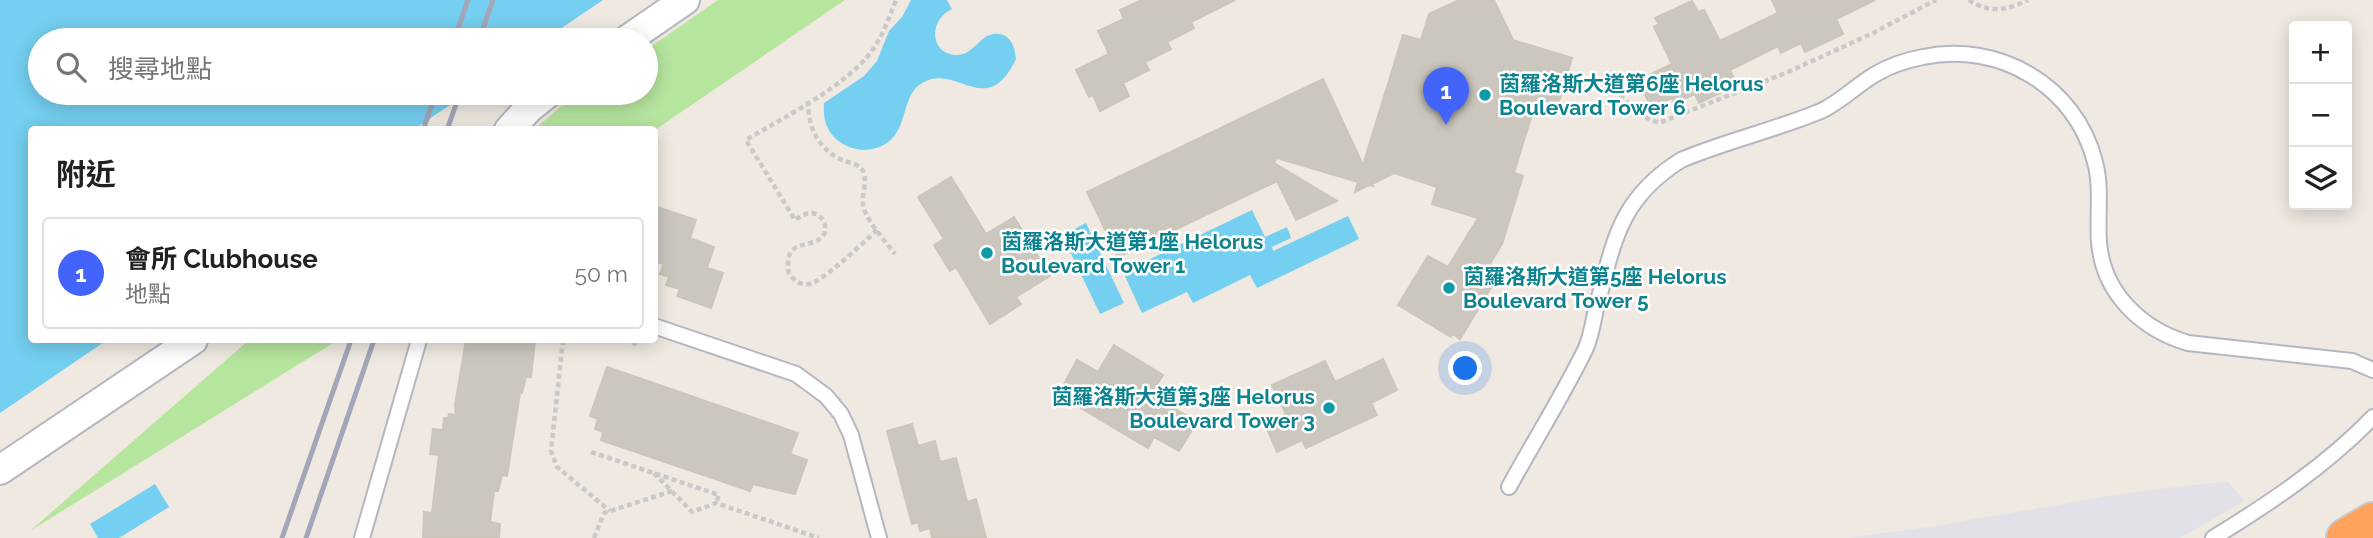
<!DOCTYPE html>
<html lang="zh-TW">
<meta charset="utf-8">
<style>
:root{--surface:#fff;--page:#f6f6f6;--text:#202124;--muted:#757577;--line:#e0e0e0;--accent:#4264fb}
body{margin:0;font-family:Raleway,"Noto Sans TC",sans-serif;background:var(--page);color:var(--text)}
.controls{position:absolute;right:21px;top:21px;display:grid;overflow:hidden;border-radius:7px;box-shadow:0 4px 18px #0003}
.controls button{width:63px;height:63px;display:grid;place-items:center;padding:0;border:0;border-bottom:2px solid var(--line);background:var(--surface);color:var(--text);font:35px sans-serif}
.you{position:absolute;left:1466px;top:369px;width:24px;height:24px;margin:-18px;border:5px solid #fff;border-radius:50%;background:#1a73e8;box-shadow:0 0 0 10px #1a73e833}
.badge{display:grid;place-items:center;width:46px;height:46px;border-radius:50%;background:var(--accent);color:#fff;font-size:23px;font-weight:700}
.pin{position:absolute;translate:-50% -58px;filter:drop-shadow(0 2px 4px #0008)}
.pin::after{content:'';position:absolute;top:37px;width:24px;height:21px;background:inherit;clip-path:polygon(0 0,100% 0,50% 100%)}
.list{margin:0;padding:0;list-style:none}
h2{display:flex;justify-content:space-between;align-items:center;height:91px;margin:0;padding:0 28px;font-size:30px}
h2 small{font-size:23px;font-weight:400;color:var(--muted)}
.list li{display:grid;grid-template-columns:46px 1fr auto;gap:21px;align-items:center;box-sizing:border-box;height:112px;margin:0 14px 14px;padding:0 14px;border:2px solid var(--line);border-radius:7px}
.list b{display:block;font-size:26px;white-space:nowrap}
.list p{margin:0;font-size:23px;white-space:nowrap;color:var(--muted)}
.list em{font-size:23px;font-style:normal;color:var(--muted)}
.icon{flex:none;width:38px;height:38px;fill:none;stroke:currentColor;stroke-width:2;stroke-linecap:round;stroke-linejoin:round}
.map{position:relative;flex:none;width:2373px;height:538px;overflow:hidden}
.search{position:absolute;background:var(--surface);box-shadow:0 4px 18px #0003;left:28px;top:28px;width:630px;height:77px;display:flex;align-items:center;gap:18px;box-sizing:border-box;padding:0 24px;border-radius:38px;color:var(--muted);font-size:26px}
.panel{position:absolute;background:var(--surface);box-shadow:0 4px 18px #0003;left:28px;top:126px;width:630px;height:217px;border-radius:7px}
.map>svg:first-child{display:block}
.industrial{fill:#e3e1e8}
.green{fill:#b6e59e}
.water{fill:#75cff0}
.building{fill:#cbc7bf;stroke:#cbc5ba;stroke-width:2}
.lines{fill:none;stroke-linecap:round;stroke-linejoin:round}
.lane-casing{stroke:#b4b7c1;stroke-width:18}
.street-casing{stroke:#b4b7c1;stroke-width:32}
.highway-casing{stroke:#c9c9c9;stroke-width:42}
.path{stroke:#c9c9c9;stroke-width:4.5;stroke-dasharray:5 3.5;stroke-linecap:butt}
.lane{stroke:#fff;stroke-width:14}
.street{stroke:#fff;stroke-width:28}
.highway{stroke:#ffa35c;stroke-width:38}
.rail{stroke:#a3a6b8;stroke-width:5}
.culture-dot{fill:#0f9aa8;stroke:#fff;stroke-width:2.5}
.labels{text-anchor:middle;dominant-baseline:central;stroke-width:5;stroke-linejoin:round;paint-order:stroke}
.culture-label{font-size:21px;font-weight:bold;fill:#0d838f;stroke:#fff;text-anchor:start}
</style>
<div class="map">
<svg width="2373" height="538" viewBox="0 0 2373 538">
<rect width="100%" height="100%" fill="#efe9e1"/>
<!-- industrial -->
<path class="industrial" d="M2227,481L2245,501L2180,538H1846L1928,527L2127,493Z"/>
<!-- green -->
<path class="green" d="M718,0H845L655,130L535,129L566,102L581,93H646V50Z
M249,340H338L30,531Z"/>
<!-- water -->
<path class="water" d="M0,0H603L544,40H40V93H468L414,129L32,130V340H107L0,413Z
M911,0H947L952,9C928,20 930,54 956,55C975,56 980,31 999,34C1012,36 1015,48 1016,59C987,120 958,64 924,82C895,96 915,147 864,150C854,150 842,145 835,138C825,128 823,116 824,103L864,76L877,61L889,31L902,17Z
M1252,210L1265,237L1287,227L1291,238L1272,247L1273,251L1348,216L1359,239L1257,288L1250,275L1193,303L1187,292L1142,313L1123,272Z
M1086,223L1124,303L1100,314L1062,235Z
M155,484L169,507L119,538H98L90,524Z"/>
<!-- building -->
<path class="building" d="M1142,0H1235L1191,22L1194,28L1167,42L1171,49L1145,62L1149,70L1123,83L1129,96L1100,111L1093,95L1089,97L1076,70L1109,54L1098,31L1124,19L1120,10Z
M1459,0H1494L1513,40L1572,58L1558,105L1537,98L1514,173L1523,176L1502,244L1490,264L1501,271L1460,339L1453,334L1451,337L1398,305L1428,256L1448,267L1478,218L1432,204L1437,187L1394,173L1372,184L1373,186L1369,185L1355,192L1358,182L1277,158L1274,163L1337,201L1296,220L1277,181L1118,257L1087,192L1323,79L1363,165L1403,35L1421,40L1429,14Z
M1772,0H1875L1836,19L1843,34L1805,52L1801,43L1781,53L1778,46L1730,70L1737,85L1699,103L1695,94L1674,103L1672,98L1651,107L1638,80L1672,64L1654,27L1659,24L1655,18L1692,1L1698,12L1704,10L1720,41L1778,13Z
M951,177L986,234L1014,217L1050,276L1016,297L1021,304L990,324L956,267L950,271L934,245L944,239L918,197Z
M654,206L696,220L690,238L714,247L707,268L723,273L711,308L677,296L680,289L666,285L669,277L660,274L664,264L654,261Z
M466,340H535L531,377H526L522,393H520L507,476L502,475L498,491H494L490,522L500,524L499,538H423L424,512L432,513L439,455L430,454L433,429L443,430L444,418H448L449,414L456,415L455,405Z
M1114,345L1163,375L1151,394L1197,422L1179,451L1154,437L1148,448L1081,408L1085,400L1063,386L1077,360L1098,372Z
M1383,359L1397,390L1371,403L1377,415L1306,448L1302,440L1277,452L1265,424L1286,414L1272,385L1325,361L1335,382Z
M607,367L798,433L790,454L807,460L795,494L753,484L750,491L601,440L603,432L595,429L598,419L590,416Z
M912,424L918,446L935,441L940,462L956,458L967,502L976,499L986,538H932L930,528L920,531L918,522L912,524L887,431Z"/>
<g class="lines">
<!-- lane casing -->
<g class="lane-casing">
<path id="lane" d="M654,326L796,374L826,396L841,414L851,435L879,538
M1509,487C1534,441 1562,397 1585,350C1591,338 1593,322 1596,309C1614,242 1618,200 1681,160C1726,141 1775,130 1821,111C1840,102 1856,86 1874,75C1889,66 1906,60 1923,57C1999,41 2076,86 2095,162C2102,188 2097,215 2099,242C2103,293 2141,329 2188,343L2352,361L2373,370
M362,538L419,340
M2213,538C2270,503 2327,465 2373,417"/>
</g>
<!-- street casing -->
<g class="street-casing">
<path id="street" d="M627,40L685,0
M509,130L528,109L548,93
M0,470L193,340"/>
</g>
<!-- highway casing -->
<g class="highway-casing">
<path id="highway" d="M2346,538L2373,522"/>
</g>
<!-- path -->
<path class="path" d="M1969,0C1989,14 2008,10 2028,0
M1601,78L1642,116L1659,123L1788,72L1871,34L1936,0
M808,101C808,127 817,147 840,159C846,162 855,163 860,167C871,178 859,196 864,209C870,225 885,241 895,254
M877,230C864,242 822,283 808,284C803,285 798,283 794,279C789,275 787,270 788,264C788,238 813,249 823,236C830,226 821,212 809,213C804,214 799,217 795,220L746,140C784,117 849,85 873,49C884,34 889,17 896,0
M563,340L551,451L557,467L610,511
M624,340L639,345
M591,452L719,495L716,503
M654,473L692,512L716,503L819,538
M594,538L604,513L672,491"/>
<!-- lane -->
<use href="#lane" class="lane"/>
<!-- street -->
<use href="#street" class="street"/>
<!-- highway -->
<use href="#highway" class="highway"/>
<!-- rail -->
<path class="rail" d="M454,40L468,0
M479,40L493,0
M423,130L436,93
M447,130L460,93
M282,538L351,340
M306,538L374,340"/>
</g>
<!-- markers -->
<g class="culture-dot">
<circle cx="1485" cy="95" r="7"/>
<circle cx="987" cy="253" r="7"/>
<circle cx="1449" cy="288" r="7"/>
<circle cx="1329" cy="408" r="7"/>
</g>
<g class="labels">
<!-- culture labels -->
<g class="culture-label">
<text x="1499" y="83">茵羅洛斯大道第6座 Helorus<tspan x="1499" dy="24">Boulevard Tower 6</tspan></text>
<text x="1001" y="241">茵羅洛斯大道第1座 Helorus<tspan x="1001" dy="24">Boulevard Tower 1</tspan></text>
<text x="1463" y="276">茵羅洛斯大道第5座 Helorus<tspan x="1463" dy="24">Boulevard Tower 5</tspan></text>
<text x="1315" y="396" text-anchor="end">茵羅洛斯大道第3座 Helorus<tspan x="1315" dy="24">Boulevard Tower 3</tspan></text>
</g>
</g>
</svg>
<div class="controls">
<button>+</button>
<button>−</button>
<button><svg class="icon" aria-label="layers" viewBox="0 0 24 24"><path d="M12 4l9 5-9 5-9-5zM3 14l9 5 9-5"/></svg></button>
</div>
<div class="you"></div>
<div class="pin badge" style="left:1446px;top:125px">1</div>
<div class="search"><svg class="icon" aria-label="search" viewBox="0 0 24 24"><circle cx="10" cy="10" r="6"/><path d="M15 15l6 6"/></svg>搜尋地點</div>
<section class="panel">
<h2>附近<small></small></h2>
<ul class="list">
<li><span class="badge">1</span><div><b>會所 Clubhouse</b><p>地點</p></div><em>50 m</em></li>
</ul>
</section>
</div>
